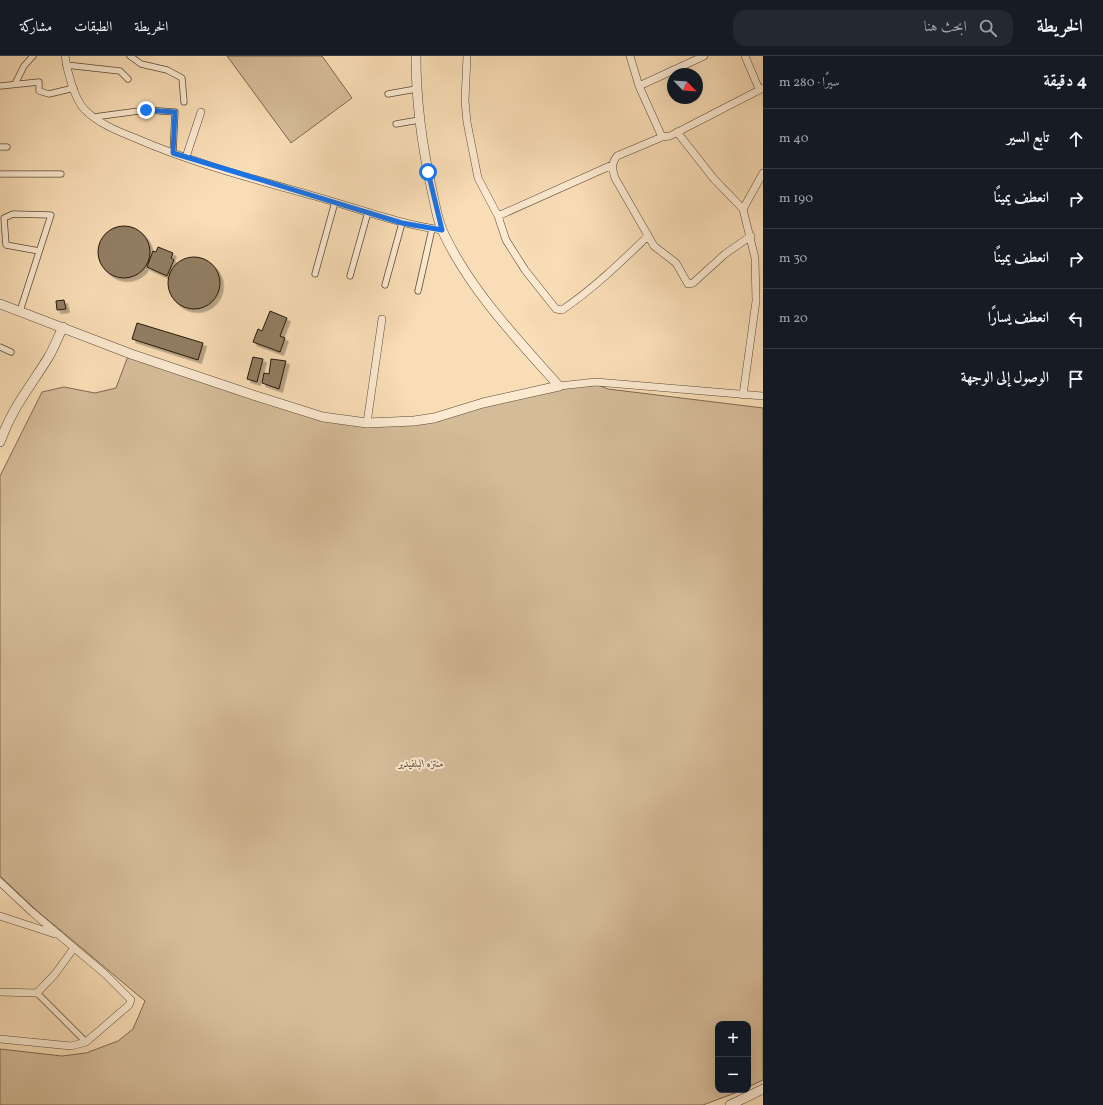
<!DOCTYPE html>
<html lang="ar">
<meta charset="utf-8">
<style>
:root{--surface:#171b24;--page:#242831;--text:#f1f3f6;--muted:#9ea1a6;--line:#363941}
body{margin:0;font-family:Vollkorn,Amiri,serif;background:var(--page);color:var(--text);direction:rtl}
.controls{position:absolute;right:12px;bottom:12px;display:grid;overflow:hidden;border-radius:8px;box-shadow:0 4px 16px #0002}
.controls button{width:36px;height:36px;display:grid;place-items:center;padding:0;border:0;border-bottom:1px solid var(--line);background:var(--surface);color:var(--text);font:20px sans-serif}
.compass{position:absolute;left:667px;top:12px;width:36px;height:36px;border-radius:50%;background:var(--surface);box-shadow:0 4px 16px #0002;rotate:115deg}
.stop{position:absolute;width:12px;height:12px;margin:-9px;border:3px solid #1a73e8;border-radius:50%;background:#fff}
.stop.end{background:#1a73e8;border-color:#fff;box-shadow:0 1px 4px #0008}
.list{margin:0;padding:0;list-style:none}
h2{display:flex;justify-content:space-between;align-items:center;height:52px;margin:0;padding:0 16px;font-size:17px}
h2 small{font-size:13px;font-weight:400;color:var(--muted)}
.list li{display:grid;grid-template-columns:26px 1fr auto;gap:12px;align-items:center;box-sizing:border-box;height:60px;padding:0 16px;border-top:1px solid var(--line)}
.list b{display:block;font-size:15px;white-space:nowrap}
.list em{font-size:13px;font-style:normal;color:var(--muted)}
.icon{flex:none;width:22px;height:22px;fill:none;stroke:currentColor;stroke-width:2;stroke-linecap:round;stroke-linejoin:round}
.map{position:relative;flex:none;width:763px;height:1049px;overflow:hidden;direction:ltr}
header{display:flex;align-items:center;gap:24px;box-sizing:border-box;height:56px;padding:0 20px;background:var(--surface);border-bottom:1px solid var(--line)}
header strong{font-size:19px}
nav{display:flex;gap:22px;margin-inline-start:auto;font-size:14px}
.search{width:280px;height:36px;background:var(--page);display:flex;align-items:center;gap:10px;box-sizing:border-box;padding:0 14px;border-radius:12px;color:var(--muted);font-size:15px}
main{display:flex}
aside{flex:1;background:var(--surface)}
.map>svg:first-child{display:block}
.green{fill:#d5bc99;stroke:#7c6a52}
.building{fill:#927e64;stroke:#23180b;filter:url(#shadow)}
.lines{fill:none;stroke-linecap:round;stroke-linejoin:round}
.pedestrian-casing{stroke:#584936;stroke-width:7}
.minor-casing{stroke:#584936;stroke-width:8}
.tertiary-casing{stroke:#584936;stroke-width:10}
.pedestrian{stroke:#fbe9d0;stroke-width:5.5}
.minor{stroke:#fbe9d0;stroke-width:7}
.tertiary{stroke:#fbe9d0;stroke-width:9}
.route{stroke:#1a73e8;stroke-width:5}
.labels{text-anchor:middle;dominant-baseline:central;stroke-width:4;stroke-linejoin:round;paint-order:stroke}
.park-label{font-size:11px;font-style:italic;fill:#584936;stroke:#fbe9d0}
</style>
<header>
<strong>الخريطة</strong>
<div class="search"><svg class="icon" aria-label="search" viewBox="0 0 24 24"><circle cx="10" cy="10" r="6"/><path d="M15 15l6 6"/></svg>ابحث هنا</div>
<nav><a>الخريطة</a><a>الطبقات</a><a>مشاركة</a></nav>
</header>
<main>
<aside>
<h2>4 دقيقة<small>سيرًا · 280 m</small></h2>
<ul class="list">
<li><svg class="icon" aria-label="ahead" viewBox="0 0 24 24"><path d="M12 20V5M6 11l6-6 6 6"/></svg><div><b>تابع السير</b></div><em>40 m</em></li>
<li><svg class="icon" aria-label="right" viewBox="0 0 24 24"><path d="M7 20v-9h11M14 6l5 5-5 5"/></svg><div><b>انعطف يمينًا</b></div><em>190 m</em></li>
<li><svg class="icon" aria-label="right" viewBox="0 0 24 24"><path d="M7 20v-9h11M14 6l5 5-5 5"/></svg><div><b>انعطف يمينًا</b></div><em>30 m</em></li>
<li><svg class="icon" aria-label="left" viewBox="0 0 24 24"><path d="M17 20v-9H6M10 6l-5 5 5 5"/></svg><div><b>انعطف يسارًا</b></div><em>20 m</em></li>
<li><svg class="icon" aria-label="arrive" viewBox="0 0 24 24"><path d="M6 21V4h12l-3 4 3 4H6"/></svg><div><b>الوصول إلى الوجهة</b></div></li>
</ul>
</aside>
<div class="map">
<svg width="763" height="1049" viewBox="0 0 763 1049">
<defs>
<filter id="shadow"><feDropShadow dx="3.5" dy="3.5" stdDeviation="0" flood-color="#0004"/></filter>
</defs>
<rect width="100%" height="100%" fill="#f9ddb6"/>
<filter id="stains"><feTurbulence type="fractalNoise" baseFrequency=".005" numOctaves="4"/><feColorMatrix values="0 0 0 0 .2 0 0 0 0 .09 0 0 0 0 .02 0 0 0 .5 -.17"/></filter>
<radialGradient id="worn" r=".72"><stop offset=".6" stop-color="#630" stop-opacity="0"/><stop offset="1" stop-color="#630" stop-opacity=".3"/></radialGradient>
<!-- green -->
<path class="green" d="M227,0H322L352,42L291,87Z
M128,300L322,363L409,367L518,339L593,327L608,333L763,352V1024L748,1031V968H718V1034H743L703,1049H0V993L62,1000L86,997L118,985L133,973L145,945L35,853L0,820V420L42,336L64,331L95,337L116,332Z"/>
<!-- building -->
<path class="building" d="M98 196a26 26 0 1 1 52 0a26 26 0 1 1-52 0Z
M158,191L173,197L171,202L174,204L167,220L147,211L153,195L156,196Z
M168 227a26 26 0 1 1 52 0a26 26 0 1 1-52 0Z
M64,244L66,253L57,254L56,245Z
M270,255L287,262L280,280L285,282L280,296L253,286L258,273L262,275Z
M137,267L203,287L198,304L132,283Z
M253,301L263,303L257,326L247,323Z
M271,303L286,305L279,333L262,327L264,317L269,318Z"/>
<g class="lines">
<!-- pedestrian casing -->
<g class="pedestrian-casing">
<path id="pedestrian" d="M130,0L141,8L167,14L182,22L184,46
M66,9L120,15L128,23
M15,28L24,10L33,0
M0,30L39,26V35L49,38L74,32
M388,38L416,33
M94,61L146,54L175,56L173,97
M396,68L419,64
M0,91H7
M0,118H61
M315,218L335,146
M350,220L368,156
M385,229L402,167
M418,235L432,173
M20,255L51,159L13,158L4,162L6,189L39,195
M0,291L11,296
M37,937L86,986"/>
</g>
<!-- minor casing -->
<g class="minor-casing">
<path id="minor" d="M65,0C67,14 74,43 85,54C98,67 117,75 135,82C192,107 254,123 314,140C357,152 398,168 442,174
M467,0L465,45L467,66L478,122L498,160L506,184L525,214L556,253L562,254C593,233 621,206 648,180
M630,0L639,30L662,81L670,80L763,32
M745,0L759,33
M639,30L704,0
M677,76L714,123L743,153
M662,81L617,100C611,108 612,112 615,122L654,190L676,207L688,228L693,227L725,198L751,180
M186,101L201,56
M498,160L612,109
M559,330L596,326L763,340
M743,339L756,245L755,202L743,153L763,117
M367,367L382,263
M0,826L32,856L105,918L131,944L129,949L86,986L71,990L0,983
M0,860L55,878
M0,936L37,937L55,918L74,892"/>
</g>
<!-- tertiary casing -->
<g class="tertiary-casing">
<path id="tertiary" d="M0,248L131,298L253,339L323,361L367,367L414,365L434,362L483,347L559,330C517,283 470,234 443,176C437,163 435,148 432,135C422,90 416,46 416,0
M0,386C12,352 30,331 48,302C54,292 58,281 63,271
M730,1049L763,1033"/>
</g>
<!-- pedestrian -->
<use href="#pedestrian" class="pedestrian"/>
<!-- minor -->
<use href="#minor" class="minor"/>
<!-- tertiary -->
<use href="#tertiary" class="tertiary"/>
</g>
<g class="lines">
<!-- route -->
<path class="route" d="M146,54L175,56L173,97L402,167L442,174L428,116"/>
</g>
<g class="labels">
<!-- park labels -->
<g class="park-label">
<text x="421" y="708">منتزه البلفيدير</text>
</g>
</g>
<rect width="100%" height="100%" filter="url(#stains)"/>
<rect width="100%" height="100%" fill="url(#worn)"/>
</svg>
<div class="controls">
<button>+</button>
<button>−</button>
</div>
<svg class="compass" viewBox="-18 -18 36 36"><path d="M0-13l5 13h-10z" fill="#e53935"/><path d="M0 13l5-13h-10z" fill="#9ea1a6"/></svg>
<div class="stop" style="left:428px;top:116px"></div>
<div class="stop end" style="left:146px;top:54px"></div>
</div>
</main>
